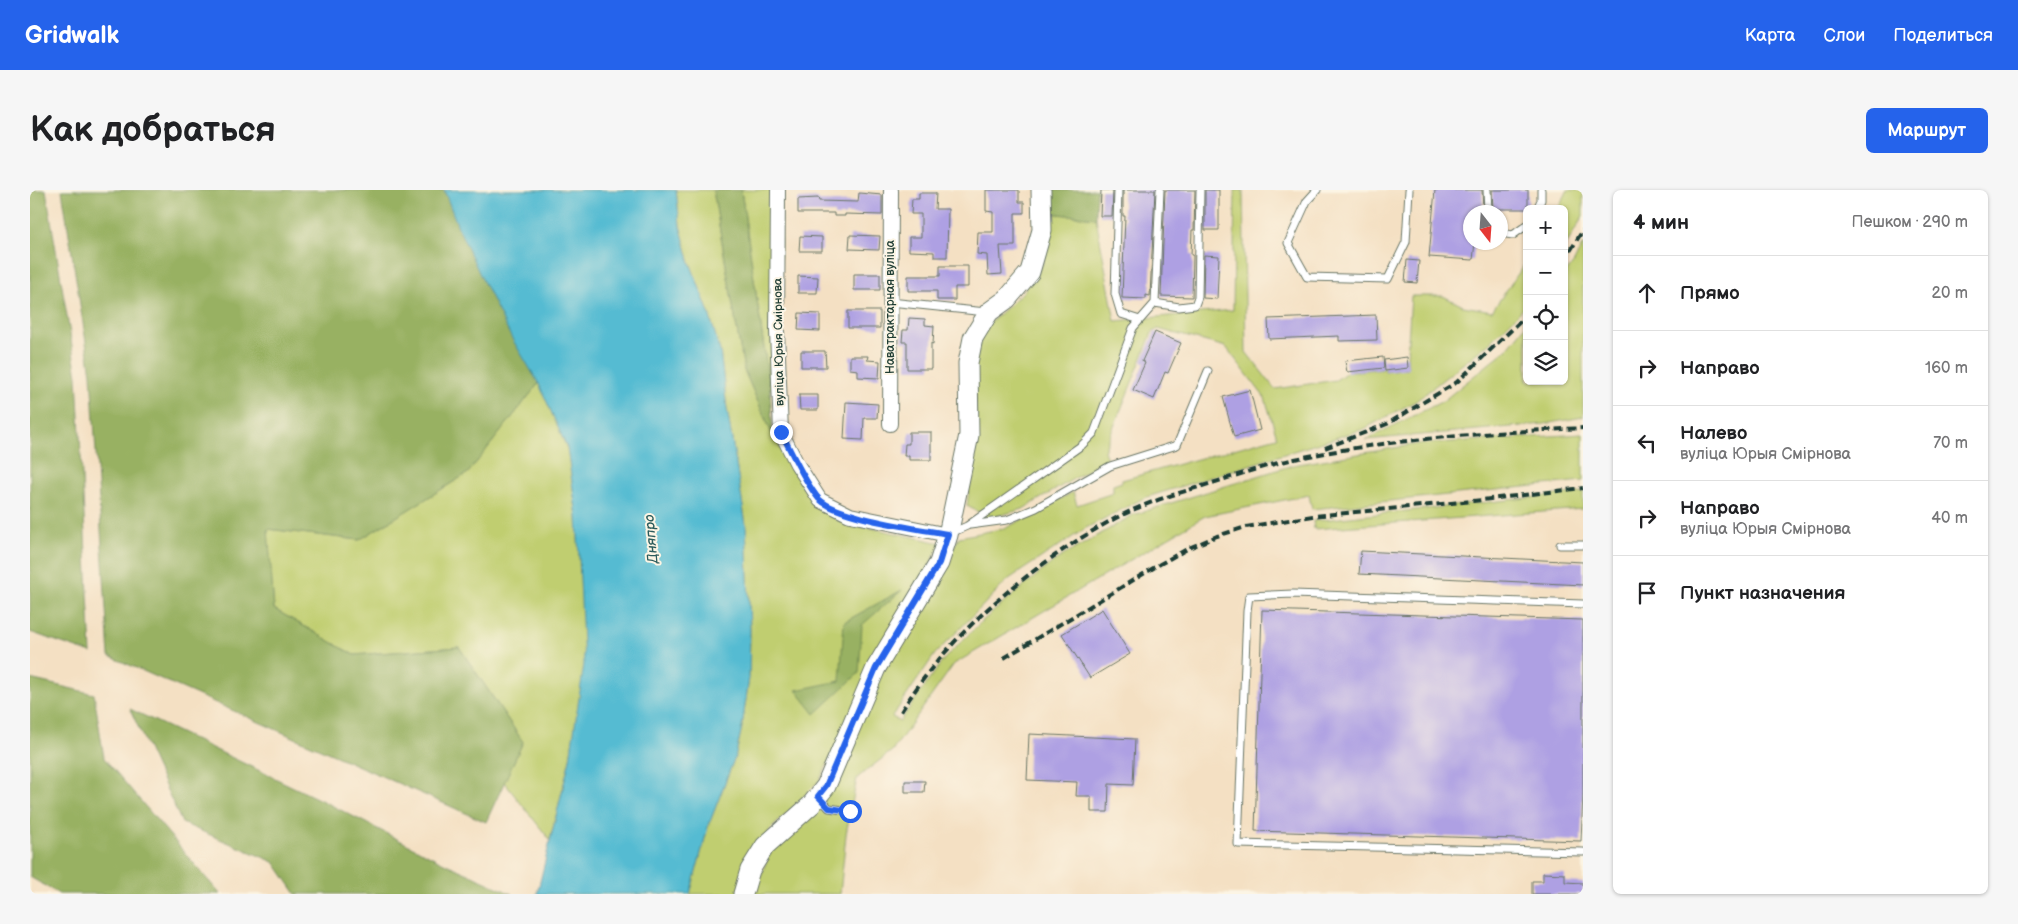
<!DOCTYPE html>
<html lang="ru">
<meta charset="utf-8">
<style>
:root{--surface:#fff;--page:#f6f6f6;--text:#202124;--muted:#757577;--line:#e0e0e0;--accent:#2563eb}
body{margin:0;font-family:"Balsamiq Sans",sans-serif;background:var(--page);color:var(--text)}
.controls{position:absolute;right:15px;top:15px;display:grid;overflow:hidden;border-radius:8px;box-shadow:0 1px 4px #0004}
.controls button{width:45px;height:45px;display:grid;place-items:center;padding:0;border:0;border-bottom:1px solid var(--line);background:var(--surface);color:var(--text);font:25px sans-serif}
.compass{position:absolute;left:1433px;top:15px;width:45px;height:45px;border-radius:50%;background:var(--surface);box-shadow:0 1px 4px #0004;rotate:163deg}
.stop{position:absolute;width:15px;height:15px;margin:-11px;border:4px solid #2563eb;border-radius:50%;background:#fff}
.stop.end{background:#2563eb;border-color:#fff;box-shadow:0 1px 5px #0008}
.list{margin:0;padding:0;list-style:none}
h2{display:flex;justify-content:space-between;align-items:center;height:65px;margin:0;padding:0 20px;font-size:21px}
h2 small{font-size:16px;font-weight:400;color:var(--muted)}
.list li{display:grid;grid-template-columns:32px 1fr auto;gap:15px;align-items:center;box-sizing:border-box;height:75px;padding:0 20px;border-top:1px solid var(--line)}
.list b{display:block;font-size:19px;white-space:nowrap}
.list p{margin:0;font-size:16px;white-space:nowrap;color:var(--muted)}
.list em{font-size:16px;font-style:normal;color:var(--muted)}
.icon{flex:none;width:28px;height:28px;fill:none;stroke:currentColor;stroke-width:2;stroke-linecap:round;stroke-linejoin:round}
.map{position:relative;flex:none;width:1553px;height:704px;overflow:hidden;border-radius:8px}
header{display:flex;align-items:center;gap:30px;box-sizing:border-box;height:70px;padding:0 25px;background:var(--accent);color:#fff}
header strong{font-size:24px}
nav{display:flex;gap:28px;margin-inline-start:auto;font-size:18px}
.intro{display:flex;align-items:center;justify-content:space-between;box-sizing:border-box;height:120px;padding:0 30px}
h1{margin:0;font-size:35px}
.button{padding:12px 22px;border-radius:8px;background:var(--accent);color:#fff;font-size:18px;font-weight:700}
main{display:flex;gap:30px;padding:0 30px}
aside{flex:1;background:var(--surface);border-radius:8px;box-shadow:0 1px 4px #0004}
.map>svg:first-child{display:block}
.green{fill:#c0ce70;stroke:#708652}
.forest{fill:#98b162;stroke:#5c774b}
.water{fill:#54bbd2;stroke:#3a7c83}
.building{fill:#aea0e3}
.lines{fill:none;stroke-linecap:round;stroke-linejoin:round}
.lane-casing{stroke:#6a7666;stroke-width:9}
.street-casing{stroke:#6a7666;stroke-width:16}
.secondary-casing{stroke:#6a7666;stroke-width:21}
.lane{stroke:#fff;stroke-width:7}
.street{stroke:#fff;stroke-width:14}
.secondary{stroke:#fff;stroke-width:19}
.rail{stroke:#1f3d34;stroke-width:4;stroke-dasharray:8 4;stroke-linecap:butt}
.route{stroke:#2563eb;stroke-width:6}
.labels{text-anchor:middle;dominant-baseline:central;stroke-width:4;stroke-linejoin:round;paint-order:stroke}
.street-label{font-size:12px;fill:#1f3d34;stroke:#fcf5e5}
.water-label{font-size:14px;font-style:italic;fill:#2c5c5c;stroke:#fcf5e5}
</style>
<header>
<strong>Gridwalk</strong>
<nav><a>Карта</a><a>Слои</a><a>Поделиться</a></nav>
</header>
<div class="intro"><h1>Как добраться</h1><a class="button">Маршрут</a></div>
<main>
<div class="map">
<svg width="1553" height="704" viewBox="0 0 1553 704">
<rect width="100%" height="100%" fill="#fcf5e5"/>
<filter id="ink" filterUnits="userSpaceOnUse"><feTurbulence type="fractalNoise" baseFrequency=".02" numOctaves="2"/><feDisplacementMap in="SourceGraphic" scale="10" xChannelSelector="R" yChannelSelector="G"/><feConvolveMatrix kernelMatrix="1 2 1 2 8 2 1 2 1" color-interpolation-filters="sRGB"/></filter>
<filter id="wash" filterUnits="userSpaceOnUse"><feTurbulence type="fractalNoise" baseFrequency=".0096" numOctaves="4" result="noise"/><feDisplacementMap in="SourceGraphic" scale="20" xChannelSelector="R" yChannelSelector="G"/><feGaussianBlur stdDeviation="1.12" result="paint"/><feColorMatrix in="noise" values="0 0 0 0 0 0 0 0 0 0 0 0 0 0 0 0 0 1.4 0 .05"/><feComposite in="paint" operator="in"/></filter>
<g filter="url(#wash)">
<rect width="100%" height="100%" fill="#f4e0c3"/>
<!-- green -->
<path class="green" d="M646,0H683L714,180L743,246L785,312L809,331L911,353L789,591L739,641L706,704H660L678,637L706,564L712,537L719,488L720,440L716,335L697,219L690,161L679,123L659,70L650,35Z
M711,0H750V198L740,199Z
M1205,0H1213L1216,162L1245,199L1306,190L1317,182L1355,178V181L1378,178L1377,167L1381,106H1413L1433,116L1462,121L1497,71V115L1459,153L1386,211L1334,239L1114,308L1056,338L979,389L905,464L862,527L870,531L914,469L951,432L1024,371L1103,325L1263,275L1388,254L1553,244V291L1282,319L1279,305L1175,326L924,474L863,560L827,588L816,644L810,704H723L742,658L777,630L845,494L910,385L929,347L976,338L1043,302L1047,315L1083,303V295L1092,292V290L1247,247L1235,208L1196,157L1128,139L1122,143L1074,261L1077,269L993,319L960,328L937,316L946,241L945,168L954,138L993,102L1013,73L1019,23L1066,28L1085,131L1203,120Z
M1538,0H1553V26L1534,59V19H1528Z
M1553,54V227L1514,234L1335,250L1413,211L1477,159L1497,134V191H1534V85L1544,72Z
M509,193L537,258L547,326L555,474L540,569L520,650L474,592L493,552L429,457L324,465L244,419L237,339L329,350L438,283Z
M1553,302V319L1284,339L1283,331Z"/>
<!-- forest -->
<path class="forest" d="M0,0H16L47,186L61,463L0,442Z
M32,0H414C440,67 472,131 509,193L438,283L329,350L238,339L244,419L324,465L429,457L493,552L456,632L79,466L61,184Z
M683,0H711L740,199L743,246L714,180Z
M1018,0H1067L1066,28L1019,23Z
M872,400L832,435L829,483L785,524L766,500L810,491L814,432Z
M0,489L64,504L74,568L190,704H29L0,687Z
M100,519L297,613L414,673L482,704H266L244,672L152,633Z"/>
<!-- water -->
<path class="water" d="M414,0H646L650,35L659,70L679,123L690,161L697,219L716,335L720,440L719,488L712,537L706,564L678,637L660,704H507L540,569L554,474L547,326L537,258L509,194L481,147L452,89L428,37Z"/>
<g id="blocks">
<!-- building -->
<path class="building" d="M956,0H989V12H994V23H985V56H970L972,84L958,85L957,65L947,64L948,42H963V22L956,21Z
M1071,0H1083L1082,26H1070Z
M1093,0H1125L1120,106L1116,105V109L1092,108L1095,26H1093Z
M1135,0H1165L1164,40H1162L1161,65H1163L1162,107L1131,106Z
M1175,0H1189V40H1175Z
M1405,0H1452L1453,18H1447V22H1440V52H1445L1443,70L1399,67Z
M1462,0H1498V19H1463Z
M829,3L852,5V25L815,24V26H804V23H768V9L788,8L789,11L828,12Z
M889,3H906L905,19H918L917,67H904V62L879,61V47H891V24H881L882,9H889Z
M820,45L850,46L849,60L819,59Z
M770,46L792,47V61H769Z
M1174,65L1189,66L1187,109L1173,108Z
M1377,70L1389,71L1387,93L1375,92Z
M910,76H938V97H925V110H907V101H878V86H910Z
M824,84H850V100H824Z
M768,86L788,87L787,103H768Z
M818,121H850V138H818Z
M769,123L790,124V141L768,140Z
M1346,125L1347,150L1309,151V146L1239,149L1238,129Z
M879,128L895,129V135L904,136L903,154L901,153V179H877V152H872L873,140H878Z
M1125,142L1151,153L1138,183L1135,182L1124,209L1103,200L1115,173L1112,171Z
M771,161H795L796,177H771Z
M820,166H838L837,170L850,171L849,188L828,187V180L820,179Z
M1353,167L1354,178L1317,182L1315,171Z
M1377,167L1378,178L1355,181L1354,170Z
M1220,200L1230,240L1204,247L1193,207Z
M769,205H788V220H770Z
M816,212L848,214L847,228H834L833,250L814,249Z
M879,242H901V270H879V266H874L875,254H879Z
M1331,361L1553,372V395L1329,384Z
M1072,419L1100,464L1060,488L1032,444Z
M1232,420L1553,430V603L1551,651L1225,641Z
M999,544L1105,549L1103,595L1079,594L1078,622H1061V606H1046L1047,592L997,590Z
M875,591H895L894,602H875Z
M1513,683L1535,684V692L1553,693V704H1502V691H1513Z"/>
</g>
</g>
<g filter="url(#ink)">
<use href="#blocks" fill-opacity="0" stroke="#6a7666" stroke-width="1"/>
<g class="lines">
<!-- lane casing -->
<g class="lane-casing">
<path id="lane" d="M1088,0L1085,104L1091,124L1110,130
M1287,0L1277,11L1258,53L1277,87L1358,89L1376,52L1379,0
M1457,0L1458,22
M1507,19L1511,10V0
M1470,43L1483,45L1497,35
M860,112L956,122
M1125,113L1149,117L1165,115L1168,107L1170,0
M940,335L977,330L1006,318L1080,276L1147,255L1178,181
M921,343L937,336L1052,255L1064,243L1103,138L1125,113L1130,0
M1530,355H1553
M1553,414L1263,404L1219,406L1217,421L1208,654L1553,662
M788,606L799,618L820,621"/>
</g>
<!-- street casing -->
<g class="street-casing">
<path id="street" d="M748,0L747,141L751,242L767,274L790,310L820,325L918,345
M860,234L861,0"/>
</g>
<!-- secondary casing -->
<g class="secondary-casing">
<path id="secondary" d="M713,704L720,680L735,656L781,615L796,596L846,478L909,373L918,345L939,245L938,173L943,148L959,122L977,109L1000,82L1012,40L1011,0"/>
</g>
<!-- lane -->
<use href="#lane" class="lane"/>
<!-- street -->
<use href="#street" class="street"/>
<!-- secondary -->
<use href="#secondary" class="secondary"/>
<!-- rail -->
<path class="rail" d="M1534,71L1553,40
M1295,258L1357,234L1427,192L1497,125
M974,468L1130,374L1159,358L1187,346L1216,337L1283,326L1443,311L1553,298
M871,522C895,482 927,447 961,416C1002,380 1055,341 1105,319C1130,308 1156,301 1182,293C1208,285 1234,276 1260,270C1356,249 1455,243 1553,238"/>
</g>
</g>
<g class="lines" filter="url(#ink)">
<!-- route -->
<path class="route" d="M751,242C761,261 775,293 789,309C808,328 890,339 918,344L909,373L846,478L796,596L788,606L799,618L820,621"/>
</g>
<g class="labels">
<!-- street labels -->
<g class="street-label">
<text transform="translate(860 117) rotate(-90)">Наватрактарная вуліца</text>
<text transform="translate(749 152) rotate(-91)">вуліца Юрыя Смірнова</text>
</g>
<!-- water labels -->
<g class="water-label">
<text transform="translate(621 349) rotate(-95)">Дняпро</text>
</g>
</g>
</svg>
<div class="controls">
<button>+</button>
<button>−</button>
<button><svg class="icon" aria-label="locate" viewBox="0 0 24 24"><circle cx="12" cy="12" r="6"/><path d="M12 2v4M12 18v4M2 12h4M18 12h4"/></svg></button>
<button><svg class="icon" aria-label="layers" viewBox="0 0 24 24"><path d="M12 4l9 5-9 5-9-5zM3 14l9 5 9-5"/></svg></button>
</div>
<svg class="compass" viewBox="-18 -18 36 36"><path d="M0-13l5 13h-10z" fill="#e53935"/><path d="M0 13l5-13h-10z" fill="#757577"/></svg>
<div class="stop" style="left:820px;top:621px"></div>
<div class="stop end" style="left:751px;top:242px"></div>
</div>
<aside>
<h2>4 мин<small>Пешком · 290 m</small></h2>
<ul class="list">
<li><svg class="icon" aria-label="ahead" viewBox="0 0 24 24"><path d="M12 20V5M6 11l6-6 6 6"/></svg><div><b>Прямо</b></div><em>20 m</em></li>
<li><svg class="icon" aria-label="right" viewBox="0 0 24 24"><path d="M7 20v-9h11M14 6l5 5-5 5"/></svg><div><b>Направо</b></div><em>160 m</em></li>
<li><svg class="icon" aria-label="left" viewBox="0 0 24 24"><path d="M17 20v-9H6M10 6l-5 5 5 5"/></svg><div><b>Налево</b><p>вуліца Юрыя Смірнова</p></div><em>70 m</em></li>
<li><svg class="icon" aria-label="right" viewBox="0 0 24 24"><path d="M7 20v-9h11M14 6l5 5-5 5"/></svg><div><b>Направо</b><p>вуліца Юрыя Смірнова</p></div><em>40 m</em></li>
<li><svg class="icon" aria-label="arrive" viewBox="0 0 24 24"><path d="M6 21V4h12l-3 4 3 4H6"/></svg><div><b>Пункт назначения</b></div></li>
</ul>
</aside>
</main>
